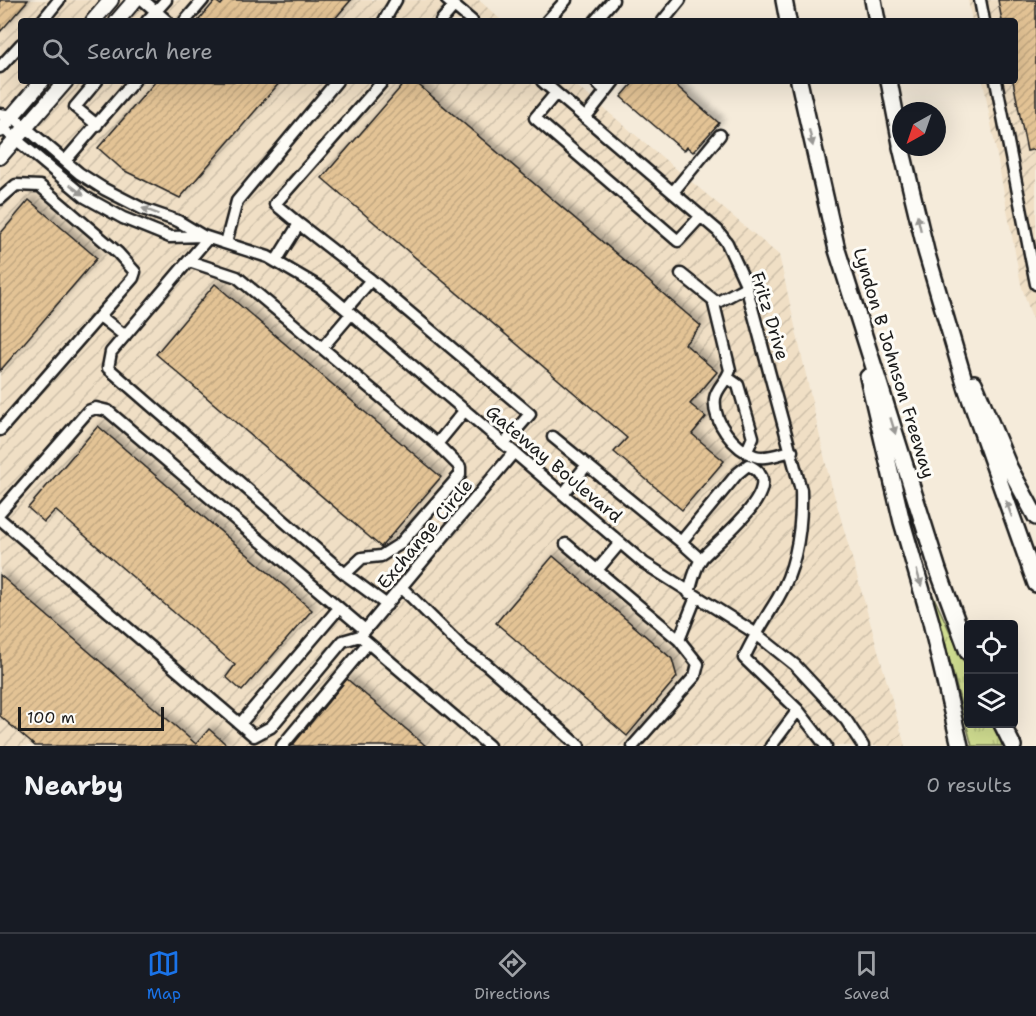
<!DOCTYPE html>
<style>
:root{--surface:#171b24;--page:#20242c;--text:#f1f3f6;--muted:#9ea1a6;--line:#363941;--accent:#1a73e8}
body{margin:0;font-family:"Shantell Sans",sans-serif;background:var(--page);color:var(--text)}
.controls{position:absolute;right:18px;bottom:18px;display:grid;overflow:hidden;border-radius:6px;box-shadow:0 6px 24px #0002}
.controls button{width:54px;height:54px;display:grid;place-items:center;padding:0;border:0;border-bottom:2px solid var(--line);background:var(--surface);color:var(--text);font:30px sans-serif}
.compass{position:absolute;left:892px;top:102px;width:54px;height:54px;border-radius:50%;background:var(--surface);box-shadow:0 6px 24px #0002;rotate:220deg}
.scale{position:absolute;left:18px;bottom:15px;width:146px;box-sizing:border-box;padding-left:6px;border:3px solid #1c1c1c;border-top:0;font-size:16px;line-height:21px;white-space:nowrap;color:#1c1c1c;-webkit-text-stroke:4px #fdfcf7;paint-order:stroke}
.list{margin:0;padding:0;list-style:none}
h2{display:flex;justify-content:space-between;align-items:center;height:78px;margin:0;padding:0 24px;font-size:26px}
h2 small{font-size:20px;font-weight:400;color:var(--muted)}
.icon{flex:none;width:33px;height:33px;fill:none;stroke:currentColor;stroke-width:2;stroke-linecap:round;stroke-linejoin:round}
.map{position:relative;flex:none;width:1036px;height:746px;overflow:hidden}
.search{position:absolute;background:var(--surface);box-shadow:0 6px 24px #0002;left:18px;right:18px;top:18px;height:66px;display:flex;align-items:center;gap:15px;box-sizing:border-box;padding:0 21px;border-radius:6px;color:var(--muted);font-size:22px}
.sheet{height:186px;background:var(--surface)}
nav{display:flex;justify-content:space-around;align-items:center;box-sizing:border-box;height:84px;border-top:2px solid var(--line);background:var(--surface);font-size:16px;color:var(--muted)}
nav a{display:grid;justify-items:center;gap:3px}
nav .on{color:var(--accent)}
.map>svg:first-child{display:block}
.industrial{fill:url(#industrial-furrows)}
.grass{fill:url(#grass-tufts);stroke:#767d56;stroke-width:1.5}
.building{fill:url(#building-hatch);stroke:#1c1c1c;stroke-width:1.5;filter:url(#shadow)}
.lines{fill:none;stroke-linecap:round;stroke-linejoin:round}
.minor-casing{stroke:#1c1c1c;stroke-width:15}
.major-casing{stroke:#1c1c1c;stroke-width:18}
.highway-casing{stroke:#1c1c1c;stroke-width:20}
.minor{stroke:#fdfcf7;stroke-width:10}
.major{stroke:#fdfcf7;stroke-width:14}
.highway{stroke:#fdfcf7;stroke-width:15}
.oneway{fill:#989794}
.labels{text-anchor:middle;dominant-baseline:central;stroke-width:6;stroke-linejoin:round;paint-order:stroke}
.street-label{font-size:18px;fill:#1c1c1c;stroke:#fdfcf7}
</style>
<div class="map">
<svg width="1036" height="746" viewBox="0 0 1036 746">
<defs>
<pattern id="industrial-furrows" width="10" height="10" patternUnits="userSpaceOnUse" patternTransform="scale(1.5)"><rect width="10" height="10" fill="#f0dfc5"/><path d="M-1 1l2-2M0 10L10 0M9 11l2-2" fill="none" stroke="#cdbfa9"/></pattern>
<pattern id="grass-tufts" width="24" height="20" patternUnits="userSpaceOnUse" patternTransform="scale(1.5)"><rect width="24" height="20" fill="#d1de91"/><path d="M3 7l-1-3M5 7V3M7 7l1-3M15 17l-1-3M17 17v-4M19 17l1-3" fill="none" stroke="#b3be7c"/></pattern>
<pattern id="building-hatch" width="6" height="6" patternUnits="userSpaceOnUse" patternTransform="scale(1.5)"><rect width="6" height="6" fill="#e3c395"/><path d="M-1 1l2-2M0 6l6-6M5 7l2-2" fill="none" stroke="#c2a780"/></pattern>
<filter id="shadow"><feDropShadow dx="4.5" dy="-4.5" stdDeviation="3" flood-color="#0004"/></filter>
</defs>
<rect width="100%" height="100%" fill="#f5ebda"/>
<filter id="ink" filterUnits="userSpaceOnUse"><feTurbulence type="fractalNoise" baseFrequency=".0167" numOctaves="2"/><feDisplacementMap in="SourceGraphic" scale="12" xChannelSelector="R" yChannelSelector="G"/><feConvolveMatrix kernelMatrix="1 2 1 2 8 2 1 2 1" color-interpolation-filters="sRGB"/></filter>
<g filter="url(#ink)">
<!-- industrial -->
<path class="industrial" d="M0,0H479L502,21H21V81H571L779,255L828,473L905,746H0Z
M968,0H1036V331L1021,284L983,81H1015V21H972Z"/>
<!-- grass -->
<path class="grass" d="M932,593L968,671V724H993L1003,746H972Z"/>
<!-- building -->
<path class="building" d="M0,0H28L0,32Z
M225,0H351L333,21H198L215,1L221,5Z
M998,0H1036V149L1027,151L1013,81L1015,21H1002Z
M156,81H281L180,198L123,170L98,148Z
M406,81H414L701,326L685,344L717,372L690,404L706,417L692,434L724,461L682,510L614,452L627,438L322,178Z
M635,81H671L719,123L693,152L687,147L684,151L621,97Z
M29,200L97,258L0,371V234Z
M215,284L441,477L381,547L156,354Z
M98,426L312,610L242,691L226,677L235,665L55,510L44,522L28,508Z
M553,556L672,659L677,677L627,736L496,623Z
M0,575L196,744L209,729L228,746H35L0,716Z
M347,679L426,746H292Z"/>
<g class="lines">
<!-- minor casing -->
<g class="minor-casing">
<path id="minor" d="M143,0L167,21
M447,0L472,21
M980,0L984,21
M42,21L59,0
M147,21L166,0
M185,21L203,0
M384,21L396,0
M441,21L454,6
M547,21L566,0
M595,21L613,0
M663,21L680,0
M0,67L21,44
M542,81L718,231L727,243L745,282L801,490C802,526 797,566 778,598C766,618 754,636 744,658L798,710L826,746
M595,81L606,91
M996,81L1036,284
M556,93L535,118L678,241L701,216
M0,114L12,116L79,173L104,189L143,209L178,221L203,236L268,257L321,288L644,563L755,633L795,665L846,720L863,746
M585,118L614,81
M97,125L75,107L97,81
M0,126L85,197L123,218L170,237L203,236
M65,161L134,81
M673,192L720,135
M0,199L16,185L40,186L118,253L135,272L133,278L0,430
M299,224L275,204L383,81
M208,238L111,352L108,368L345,574L387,605
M226,243L237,201L337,81
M189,261L237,277L437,444L465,410
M276,261L299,224L371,280
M681,274L716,302
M746,287L714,304L730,370C727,381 717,387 715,398C712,421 734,449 755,456C766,460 781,453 792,451
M346,309L371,280L530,414L504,444
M100,316L125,336
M322,348L351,314
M728,378L738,385L753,437L747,451
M553,437L681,542
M563,494L587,465
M0,512L88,411L96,408L108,411L365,630
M0,519L254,736L271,727L343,641L360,636
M566,544L679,640L698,664L695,676L633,746
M598,569L620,543
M345,574L362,558L381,556L400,544L460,475V467L437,444
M401,587L464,649L486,664L579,746
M689,593C692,582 695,567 702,558C719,539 793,484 748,465L737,474L681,542L701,560
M362,634L514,452
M360,636L489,746
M679,640L696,597
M240,724L339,608
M282,746L368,643
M771,746L798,710"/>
</g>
<!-- major casing -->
<g class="major-casing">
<path id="major" d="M93,21L111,0
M117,21L135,0
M0,130L42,81
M0,157L66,81"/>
</g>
<!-- highway casing -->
<g class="highway-casing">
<path id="highway" d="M784,0L788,21
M873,0L877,21
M799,81L837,250L938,570L968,652
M889,81L901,144
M901,147L926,251L967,390L1036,584
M868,377L902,522L931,622L960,746
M974,383L1009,467L1036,517
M1002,724L1013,746"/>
</g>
<!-- minor -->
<use href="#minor" class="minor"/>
<!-- major -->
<use href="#major" class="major"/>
<!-- highway -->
<use href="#highway" class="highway"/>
</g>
<!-- one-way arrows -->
<defs><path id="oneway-solid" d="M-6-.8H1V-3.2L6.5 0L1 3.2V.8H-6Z" transform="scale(1.5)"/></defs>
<g class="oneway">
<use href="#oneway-solid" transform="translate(811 138) rotate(77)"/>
<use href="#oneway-solid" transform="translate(77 190) rotate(37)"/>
<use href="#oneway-solid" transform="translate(150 211) rotate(-160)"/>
<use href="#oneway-solid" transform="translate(919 223) rotate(-103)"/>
<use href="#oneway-solid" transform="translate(893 426) rotate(73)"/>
<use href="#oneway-solid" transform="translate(1009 509) rotate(-110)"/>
<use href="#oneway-solid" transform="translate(919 578) rotate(74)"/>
</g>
</g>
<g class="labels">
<!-- street labels -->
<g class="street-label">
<text transform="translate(770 316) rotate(73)">Fritz Drive</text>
<text transform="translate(894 363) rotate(73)">Lyndon B Johnson Freeway</text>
<text transform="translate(554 464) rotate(40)">Gateway Boulevard</text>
<text transform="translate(425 534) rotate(-50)">Exchange Circle</text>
</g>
</g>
</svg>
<div class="controls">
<button><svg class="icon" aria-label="locate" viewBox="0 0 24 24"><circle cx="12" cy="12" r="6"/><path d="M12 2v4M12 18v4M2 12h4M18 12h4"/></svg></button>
<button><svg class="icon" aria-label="layers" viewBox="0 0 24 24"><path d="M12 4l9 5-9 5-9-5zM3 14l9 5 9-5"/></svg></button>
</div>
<svg class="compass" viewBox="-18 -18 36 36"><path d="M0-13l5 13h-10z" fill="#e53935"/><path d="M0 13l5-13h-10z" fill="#9ea1a6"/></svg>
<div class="scale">100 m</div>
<div class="search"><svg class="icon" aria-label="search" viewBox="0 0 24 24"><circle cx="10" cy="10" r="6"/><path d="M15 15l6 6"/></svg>Search here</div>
</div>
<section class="sheet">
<h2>Nearby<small>0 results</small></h2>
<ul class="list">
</ul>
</section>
<nav>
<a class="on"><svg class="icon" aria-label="map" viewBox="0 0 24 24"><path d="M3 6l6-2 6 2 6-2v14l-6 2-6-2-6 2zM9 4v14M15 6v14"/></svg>Map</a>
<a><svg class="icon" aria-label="directions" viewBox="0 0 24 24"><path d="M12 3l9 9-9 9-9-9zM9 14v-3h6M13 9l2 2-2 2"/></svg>Directions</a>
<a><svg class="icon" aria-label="saved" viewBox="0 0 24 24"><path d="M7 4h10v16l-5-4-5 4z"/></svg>Saved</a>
</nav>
